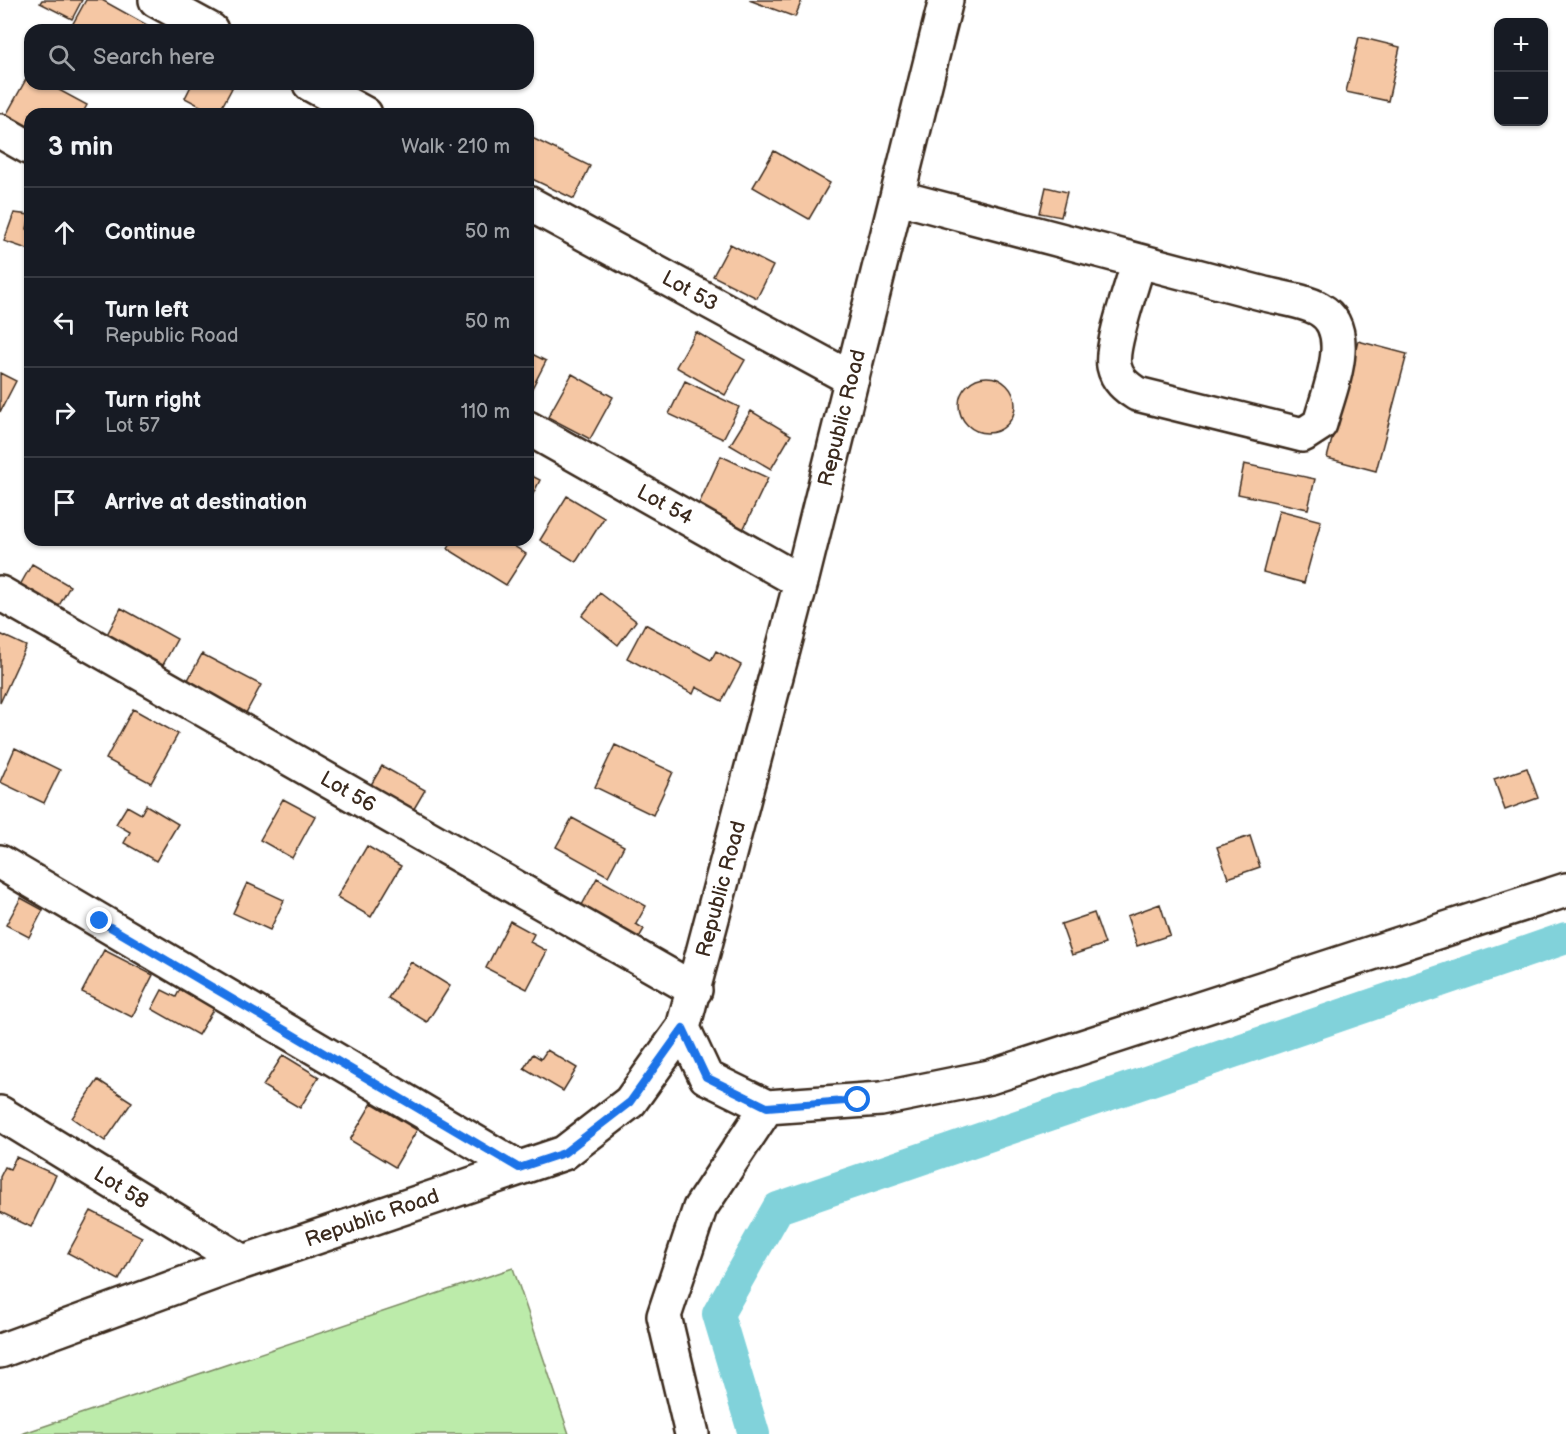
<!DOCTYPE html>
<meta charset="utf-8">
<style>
:root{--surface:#171b24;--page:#20242c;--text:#f1f3f6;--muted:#9ea1a6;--line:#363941}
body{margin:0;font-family:"Balsamiq Sans",sans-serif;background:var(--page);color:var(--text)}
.controls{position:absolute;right:18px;top:18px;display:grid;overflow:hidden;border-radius:12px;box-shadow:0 2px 4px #0004}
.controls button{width:54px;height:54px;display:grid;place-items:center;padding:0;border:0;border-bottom:2px solid var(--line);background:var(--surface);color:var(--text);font:30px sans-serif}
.stop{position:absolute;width:18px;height:18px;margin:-14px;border:4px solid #1a73e8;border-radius:50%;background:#fff}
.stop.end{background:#1a73e8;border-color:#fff;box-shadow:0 2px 6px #0008}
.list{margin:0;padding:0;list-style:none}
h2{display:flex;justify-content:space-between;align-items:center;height:78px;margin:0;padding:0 24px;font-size:26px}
h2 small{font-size:20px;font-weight:400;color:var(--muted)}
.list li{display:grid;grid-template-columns:39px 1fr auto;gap:18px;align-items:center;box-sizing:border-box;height:90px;padding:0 24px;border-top:2px solid var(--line)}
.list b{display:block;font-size:22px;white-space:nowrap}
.list p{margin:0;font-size:20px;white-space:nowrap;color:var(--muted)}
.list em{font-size:20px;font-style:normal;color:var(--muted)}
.icon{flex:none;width:33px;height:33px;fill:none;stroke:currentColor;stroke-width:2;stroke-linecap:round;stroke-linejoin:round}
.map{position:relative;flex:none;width:1566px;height:1434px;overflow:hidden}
.search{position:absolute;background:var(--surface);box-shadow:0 2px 4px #0004;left:24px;top:24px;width:510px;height:66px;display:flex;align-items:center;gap:15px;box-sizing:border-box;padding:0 21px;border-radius:18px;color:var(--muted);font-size:22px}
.panel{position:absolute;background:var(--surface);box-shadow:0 2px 4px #0004;left:24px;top:108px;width:510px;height:438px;border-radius:18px}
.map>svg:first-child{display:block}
.green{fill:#bcebaa;stroke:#7c8a64;stroke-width:1.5}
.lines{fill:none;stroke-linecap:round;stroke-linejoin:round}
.canal{stroke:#81d2da;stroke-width:32}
.building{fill:#f5c7a4;stroke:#3b2a1e;stroke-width:1.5}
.minor-casing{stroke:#3b2a1e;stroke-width:38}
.minor{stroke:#fff;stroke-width:33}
.route{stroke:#1a73e8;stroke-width:8}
.labels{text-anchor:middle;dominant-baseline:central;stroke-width:5;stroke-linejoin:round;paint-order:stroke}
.street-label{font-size:21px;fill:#3b2a1e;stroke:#fff}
</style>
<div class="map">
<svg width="1566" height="1434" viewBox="0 0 1566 1434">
<rect width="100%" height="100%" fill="#fff"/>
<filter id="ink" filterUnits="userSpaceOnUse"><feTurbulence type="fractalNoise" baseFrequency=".0167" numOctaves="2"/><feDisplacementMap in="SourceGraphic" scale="12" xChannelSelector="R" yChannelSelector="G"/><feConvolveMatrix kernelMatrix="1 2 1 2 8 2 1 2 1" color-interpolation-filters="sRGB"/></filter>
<g filter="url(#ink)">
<!-- green -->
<path class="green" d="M513,1268L569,1434H21Z"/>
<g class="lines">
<!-- canal -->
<path class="canal" d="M754,1434L718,1314L778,1208L1566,938"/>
</g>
<!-- building -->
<path class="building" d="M42,0H82L72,19L40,3Z
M86,0H102L156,30H72L70,29Z
M749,0H802L795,17Z
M1359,37L1400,47L1388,101L1346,92Z
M29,74L30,84H48L87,105L82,114H30V133L4,119Z
M192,84H225L232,88L218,114H215L185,98Z
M530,137L590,166L574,199L528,177Z
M774,151L830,183L809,219L753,187Z
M1046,187L1067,192L1061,217L1040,213Z
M14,213L30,215L27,229L30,231V250L4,241Z
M730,244L773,266L757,298L713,276Z
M696,332L745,360L725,395L676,367Z
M1358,341L1407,354L1376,471L1327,458Z
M528,352L546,361L528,396Z
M0,373L16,381L0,412Z
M572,374L613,397L590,439L548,417Z
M959 405a28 28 0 1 1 56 0a28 28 0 1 1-56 0Z
M685,381L739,407L723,439L669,414Z
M751,411L791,435L771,469L730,445Z
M721,456L768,478L742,532L696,510Z
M1244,464L1315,479L1308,509L1238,494Z
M528,474L540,480L528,504Z
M567,496L604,518L576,562L540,540Z
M1279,510L1321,521L1304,583L1263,572Z
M453,540H505L526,554L506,585L448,549Z
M32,564L70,586L53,616L15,594Z
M600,593L636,621L618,645L582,616Z
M121,608L177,639L158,674L102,644Z
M645,624L711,660L716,651L741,665L722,701L696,687L693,694L627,658Z
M0,634L26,646L0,703Z
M202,654L261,685L241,722L182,691Z
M133,709L178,734L151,783L106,759Z
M615,745L673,772L653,815L595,787Z
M15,748L60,770L44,803L0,782Z
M382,766L425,790L408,819L365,795Z
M1527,768L1538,798L1505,810L1494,779Z
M283,799L315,816L292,858L260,840Z
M146,805L178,824L156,861L124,843L130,832L116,824L127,806L141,814Z
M572,818L624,846L608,876L556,847Z
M1250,836L1260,867L1228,878L1217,847Z
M367,846L401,866L371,917L337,897Z
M597,878L646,906L636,924L644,929L634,946L577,914Z
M247,883L284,900L270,930L233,913Z
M21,898L43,910L29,937L6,925Z
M1160,904L1170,935L1137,946L1127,916Z
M1094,913L1105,944L1072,955L1061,924Z
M510,921L534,934L530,942L547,951L527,989L486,968Z
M104,950L153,975L132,1017L82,992Z
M411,962L450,986L427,1022L388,998Z
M180,989L214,1008L198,1035L152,1009L162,990L176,997Z
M547,1050L577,1068L563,1091L524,1068L533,1054L541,1059Z
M283,1055L319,1077L300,1108L263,1086Z
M98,1080L132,1102L105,1141L72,1118Z
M372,1103L417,1130L395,1167L350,1140Z
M16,1157L56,1175L31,1227L0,1212V1177L5,1167L10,1169Z
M91,1211L142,1237L119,1280L68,1253Z"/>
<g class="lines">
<!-- minor casing -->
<g class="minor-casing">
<path id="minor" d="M156,0L211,30
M310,84L365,114
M0,131L30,148
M897,197L1261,293C1279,298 1303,300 1319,309C1357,330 1328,393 1320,424L1303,435L1137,394C1126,387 1117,380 1114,366C1110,346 1133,283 1139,261
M528,203L852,379
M528,428L801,582
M0,593L695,990
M0,862L519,1168
M683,1028L706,1077L767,1107L881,1099L990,1077L1566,890
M0,1113L243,1262
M0,1351L243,1262L564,1153L630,1102L683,1028L801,582L946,0
M692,1434L664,1316L700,1208L767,1107"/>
</g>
<!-- minor -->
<use href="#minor" class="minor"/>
</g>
</g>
<g class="lines" filter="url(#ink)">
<!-- route -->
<path class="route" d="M100,921L519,1168L564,1153L630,1102L683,1028L706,1077L767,1107L858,1100"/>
</g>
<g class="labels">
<!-- street labels -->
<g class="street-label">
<text transform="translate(690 291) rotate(29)">Lot 53</text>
<text transform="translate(842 418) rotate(-76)">Republic Road</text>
<text transform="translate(665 505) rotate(29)">Lot 54</text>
<text transform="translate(348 792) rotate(30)">Lot 56</text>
<text transform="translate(721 889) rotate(-75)">Republic Road</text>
<text transform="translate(121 1188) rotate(32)">Lot 58</text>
<text transform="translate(372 1218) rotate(-19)">Republic Road</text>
</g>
</g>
</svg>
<div class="controls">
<button>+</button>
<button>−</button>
</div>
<div class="stop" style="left:858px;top:1100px"></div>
<div class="stop end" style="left:100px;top:921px"></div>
<div class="search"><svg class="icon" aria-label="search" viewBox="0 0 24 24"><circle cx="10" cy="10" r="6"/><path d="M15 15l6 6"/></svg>Search here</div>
<section class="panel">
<h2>3 min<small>Walk · 210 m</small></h2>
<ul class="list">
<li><svg class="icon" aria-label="ahead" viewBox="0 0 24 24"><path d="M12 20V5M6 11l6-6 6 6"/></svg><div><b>Continue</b></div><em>50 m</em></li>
<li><svg class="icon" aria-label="left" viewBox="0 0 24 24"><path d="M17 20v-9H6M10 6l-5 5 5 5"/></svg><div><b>Turn left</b><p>Republic Road</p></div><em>50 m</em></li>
<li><svg class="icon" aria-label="right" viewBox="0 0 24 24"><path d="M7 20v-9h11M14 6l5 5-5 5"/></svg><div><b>Turn right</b><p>Lot 57</p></div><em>110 m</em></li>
<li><svg class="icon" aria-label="arrive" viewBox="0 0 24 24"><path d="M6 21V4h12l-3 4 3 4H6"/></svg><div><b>Arrive at destination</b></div></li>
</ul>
</section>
</div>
